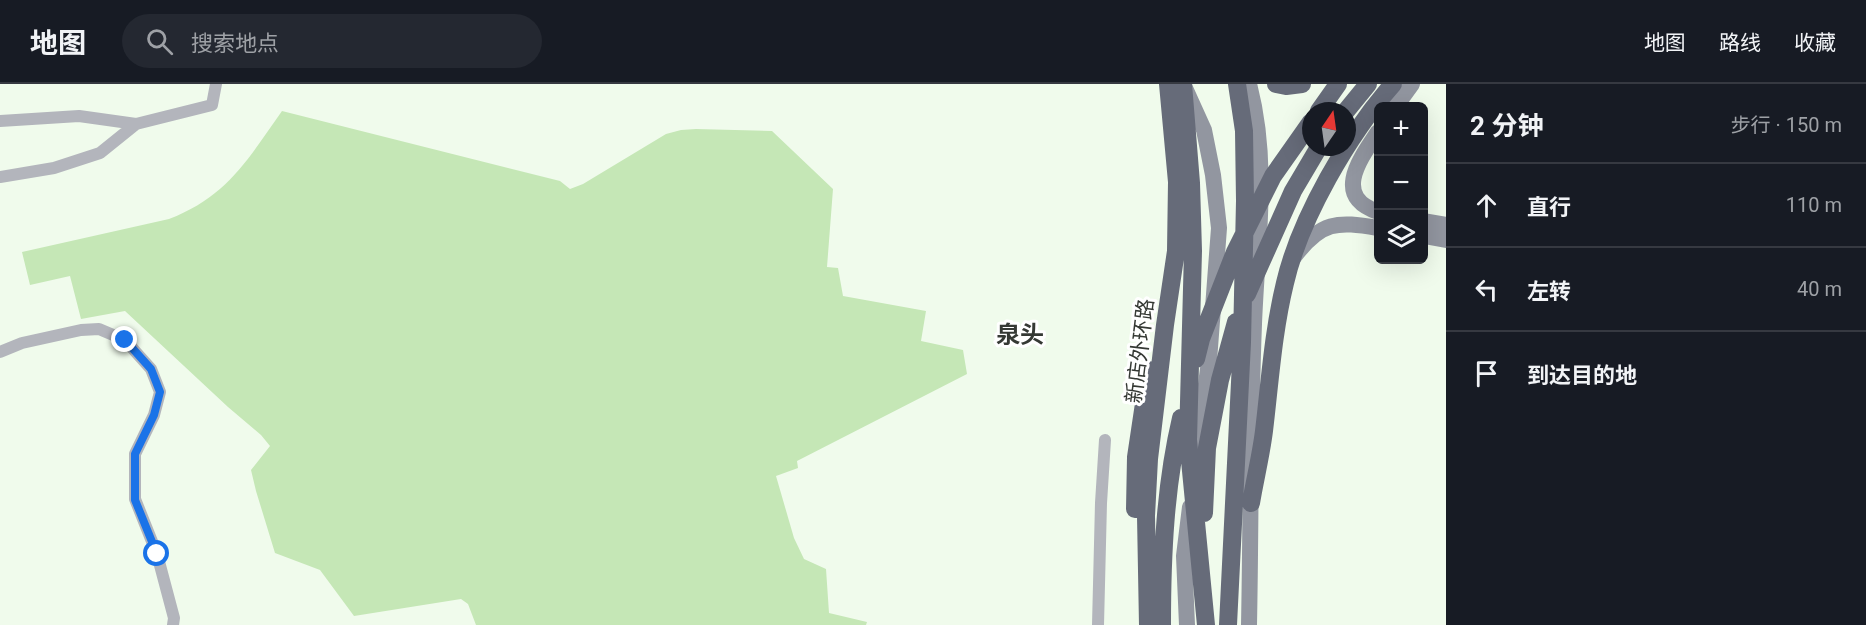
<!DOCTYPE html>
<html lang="zh">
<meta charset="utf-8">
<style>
:root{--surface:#171b24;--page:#242831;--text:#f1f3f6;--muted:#9ea1a6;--line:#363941}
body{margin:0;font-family:Roboto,"Noto Sans SC",sans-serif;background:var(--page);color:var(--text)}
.controls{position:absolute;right:18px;top:18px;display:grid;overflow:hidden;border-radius:9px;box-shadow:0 6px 24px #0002}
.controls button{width:54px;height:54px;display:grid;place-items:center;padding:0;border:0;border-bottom:2px solid var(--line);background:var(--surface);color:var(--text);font:30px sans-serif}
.compass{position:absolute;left:1302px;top:18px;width:54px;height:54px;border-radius:50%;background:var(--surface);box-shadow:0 6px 24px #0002;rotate:13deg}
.stop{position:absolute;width:18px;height:18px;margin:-14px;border:4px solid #1a73e8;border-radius:50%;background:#fff}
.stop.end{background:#1a73e8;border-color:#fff;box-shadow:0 2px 6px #0008}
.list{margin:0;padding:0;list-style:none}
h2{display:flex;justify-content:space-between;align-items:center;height:78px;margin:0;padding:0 24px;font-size:26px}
h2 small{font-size:20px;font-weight:400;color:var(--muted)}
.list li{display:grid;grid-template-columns:39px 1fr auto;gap:18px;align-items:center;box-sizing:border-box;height:84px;padding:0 24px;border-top:2px solid var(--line)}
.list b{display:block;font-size:22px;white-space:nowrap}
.list em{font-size:20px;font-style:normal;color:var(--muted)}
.icon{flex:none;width:33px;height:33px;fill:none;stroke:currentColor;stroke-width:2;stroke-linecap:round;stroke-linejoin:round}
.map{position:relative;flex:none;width:1446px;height:541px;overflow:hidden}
header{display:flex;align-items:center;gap:36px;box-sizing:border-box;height:84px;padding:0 30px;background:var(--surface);border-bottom:2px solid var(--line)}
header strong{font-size:28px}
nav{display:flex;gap:33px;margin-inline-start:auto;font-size:21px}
.search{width:420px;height:54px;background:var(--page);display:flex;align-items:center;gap:15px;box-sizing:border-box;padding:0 21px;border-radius:33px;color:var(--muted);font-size:22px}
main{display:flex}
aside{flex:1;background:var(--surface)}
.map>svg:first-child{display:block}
.green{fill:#c5e7b6}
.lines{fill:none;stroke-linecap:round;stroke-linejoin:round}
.street{stroke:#b3b5bc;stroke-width:12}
.secondary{stroke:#9296a0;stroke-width:16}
.highway{stroke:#666b79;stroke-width:18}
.route{stroke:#1a73e8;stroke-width:8}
.labels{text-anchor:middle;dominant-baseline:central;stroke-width:6;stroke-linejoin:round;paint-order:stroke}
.street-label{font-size:21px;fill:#353934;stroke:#fff}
.quarter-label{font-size:24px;font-weight:bold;fill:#353934;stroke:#fff}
</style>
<header>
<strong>地图</strong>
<div class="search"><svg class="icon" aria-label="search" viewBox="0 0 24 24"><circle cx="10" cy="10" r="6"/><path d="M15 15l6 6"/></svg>搜索地点</div>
<nav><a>地图</a><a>路线</a><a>收藏</a></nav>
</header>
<main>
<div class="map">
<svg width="1446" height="541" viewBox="0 0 1446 541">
<rect width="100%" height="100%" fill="#f0fbec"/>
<!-- green -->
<path class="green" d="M282,27L560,97L570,105L583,100L666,50L681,46L696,45L772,47L833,105L827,183L838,184L843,212L926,227L921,257L963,266L967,290L797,377L798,384L776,392L794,454L804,475L826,485L829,529L867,538L866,541H476L468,520L461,515L354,532L320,486L275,469L256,407L251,386L270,362L261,351L228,323L125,227L81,235L70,192L30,201L22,168L169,135C227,113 248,75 282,27Z"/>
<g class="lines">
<!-- street -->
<path class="street" d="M0,37L79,32L136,40
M0,93L54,84L100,69L136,40L212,21L216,0
M0,268L22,259L81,246L99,245L125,256L151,285L160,308L154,331L135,370V415L157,470L174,534L173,541
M1098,541L1101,419L1105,356"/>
<!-- secondary -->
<path class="secondary" d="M1249,0C1270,79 1257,160 1254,240C1250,341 1251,441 1249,541
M1185,4L1204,46L1213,91L1219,144L1209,277L1195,385
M1396,22L1412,0
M1378,48C1360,75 1332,112 1378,128
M1424,137L1446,141
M1424,152L1446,156
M1294,173C1321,137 1337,137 1378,144
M1187,541L1184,472L1190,423"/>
<!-- highway -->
<path class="highway" d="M1183,0L1191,99L1193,167L1188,356L1206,541
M1276,0L1286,2L1302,0
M1319,27L1338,0
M1346,27L1368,0
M1247,210L1293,107L1319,63
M1196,275L1201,255L1235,168L1273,92L1311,38
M1251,419C1255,395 1261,371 1264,347C1270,297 1273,248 1285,199C1300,134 1349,50 1393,0
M1135,425L1136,373L1149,286
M1204,429L1207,364L1220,296L1236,238
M1148,541L1146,432L1149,375L1165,241L1176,167L1177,98L1168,0
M1162,541C1162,471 1165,402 1181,334
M1228,541L1242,258L1245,117L1244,47L1237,0"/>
</g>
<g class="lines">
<!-- route -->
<path class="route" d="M125,256L151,285L160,308L154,331L135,370V416L157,470"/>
</g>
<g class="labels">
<!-- street labels -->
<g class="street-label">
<text transform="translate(1140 267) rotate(-83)">新店外环路</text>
</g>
<!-- quarter labels -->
<g class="quarter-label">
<text x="1020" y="251">泉头</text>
</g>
</g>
</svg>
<div class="controls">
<button>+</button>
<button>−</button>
<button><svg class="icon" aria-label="layers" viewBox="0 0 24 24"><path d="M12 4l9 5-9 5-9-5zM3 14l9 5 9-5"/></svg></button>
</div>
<svg class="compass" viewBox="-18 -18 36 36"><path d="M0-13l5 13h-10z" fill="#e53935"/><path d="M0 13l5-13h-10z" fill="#9ea1a6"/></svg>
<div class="stop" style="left:157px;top:470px"></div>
<div class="stop end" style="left:125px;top:256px"></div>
</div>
<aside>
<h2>2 分钟<small>步行 · 150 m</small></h2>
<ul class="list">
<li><svg class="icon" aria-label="ahead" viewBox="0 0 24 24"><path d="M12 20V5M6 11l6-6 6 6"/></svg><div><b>直行</b></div><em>110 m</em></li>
<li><svg class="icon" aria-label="left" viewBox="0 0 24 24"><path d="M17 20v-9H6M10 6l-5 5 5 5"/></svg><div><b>左转</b></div><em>40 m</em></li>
<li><svg class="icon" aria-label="arrive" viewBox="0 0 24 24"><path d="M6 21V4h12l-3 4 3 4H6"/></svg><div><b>到达目的地</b></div></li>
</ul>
</aside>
</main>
